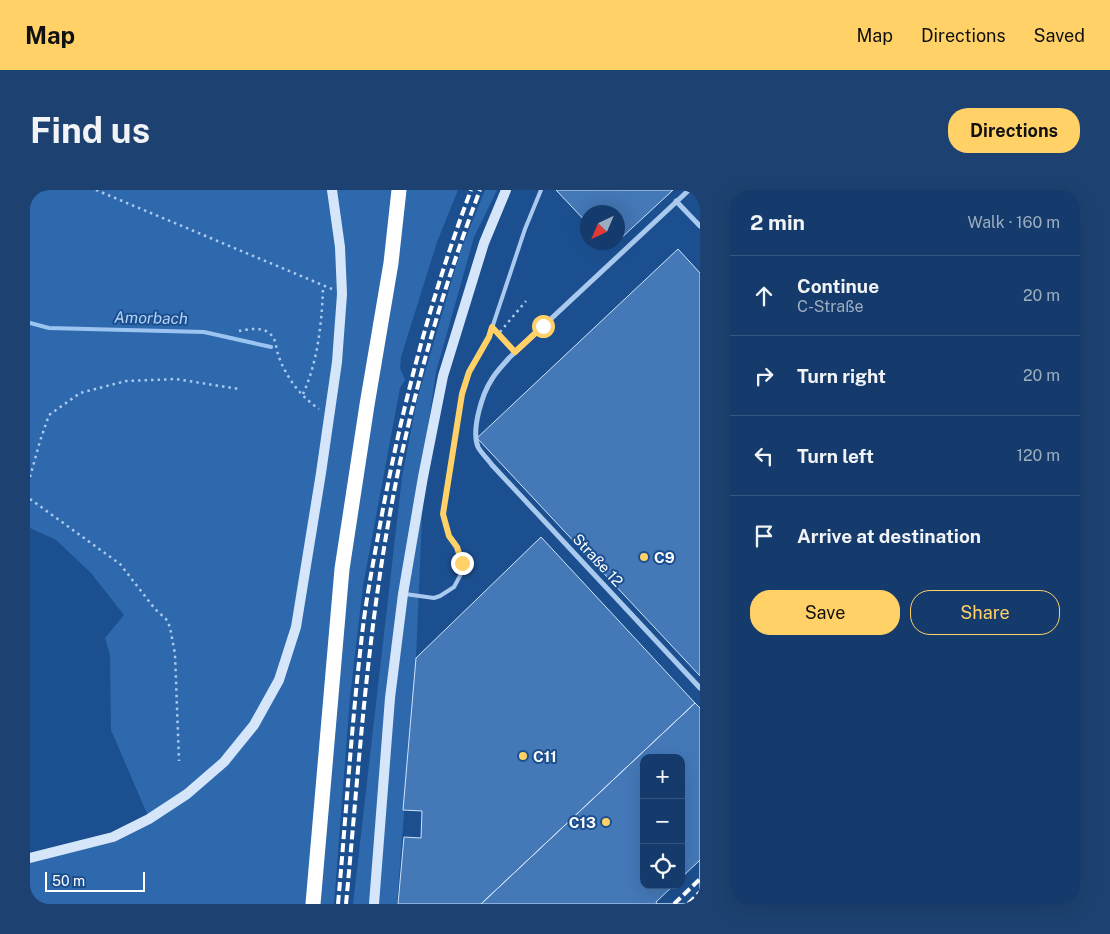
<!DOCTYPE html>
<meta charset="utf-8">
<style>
:root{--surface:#143b6b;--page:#1d4271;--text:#f1f3f6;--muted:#9dadc1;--line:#33557e;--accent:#ffd166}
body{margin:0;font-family:"Public Sans",sans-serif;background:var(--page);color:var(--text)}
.controls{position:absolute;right:15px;bottom:15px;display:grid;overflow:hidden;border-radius:10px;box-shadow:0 5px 20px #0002}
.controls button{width:45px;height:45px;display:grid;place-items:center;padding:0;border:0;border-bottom:1px solid var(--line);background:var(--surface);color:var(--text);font:25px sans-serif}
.compass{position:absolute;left:550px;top:15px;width:45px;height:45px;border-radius:50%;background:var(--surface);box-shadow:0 5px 20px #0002;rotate:224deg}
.scale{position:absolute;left:15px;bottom:12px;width:100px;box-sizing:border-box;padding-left:5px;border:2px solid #fff;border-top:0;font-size:14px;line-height:18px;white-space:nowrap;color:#fff;-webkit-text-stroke:4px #1b4f8f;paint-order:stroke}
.stop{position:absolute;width:15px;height:15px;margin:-11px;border:4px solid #ffd166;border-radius:50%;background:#fff}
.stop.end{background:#ffd166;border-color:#fff;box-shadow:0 1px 5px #0008}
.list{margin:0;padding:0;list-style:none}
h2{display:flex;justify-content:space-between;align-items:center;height:65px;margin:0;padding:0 20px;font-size:21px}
h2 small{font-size:16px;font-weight:400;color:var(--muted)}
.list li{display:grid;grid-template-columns:32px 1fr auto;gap:15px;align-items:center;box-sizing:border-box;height:80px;padding:0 20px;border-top:1px solid var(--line)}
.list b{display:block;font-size:19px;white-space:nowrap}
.list p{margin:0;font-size:16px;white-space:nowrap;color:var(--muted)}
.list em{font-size:16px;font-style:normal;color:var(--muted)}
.actions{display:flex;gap:10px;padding:15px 20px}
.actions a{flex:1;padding:11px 0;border:1px solid var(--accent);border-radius:20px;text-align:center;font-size:18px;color:var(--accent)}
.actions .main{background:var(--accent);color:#111}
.icon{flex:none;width:28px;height:28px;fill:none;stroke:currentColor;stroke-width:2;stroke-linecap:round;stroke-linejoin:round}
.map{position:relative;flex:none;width:670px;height:714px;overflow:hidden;border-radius:20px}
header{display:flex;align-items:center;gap:30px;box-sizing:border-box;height:70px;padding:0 25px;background:var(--accent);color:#111}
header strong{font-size:24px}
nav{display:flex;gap:28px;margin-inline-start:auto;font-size:18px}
.intro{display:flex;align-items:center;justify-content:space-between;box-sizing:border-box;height:120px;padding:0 30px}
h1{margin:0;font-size:35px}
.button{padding:12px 22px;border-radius:20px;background:var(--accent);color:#111;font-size:18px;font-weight:700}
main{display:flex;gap:30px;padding:0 30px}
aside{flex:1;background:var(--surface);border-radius:20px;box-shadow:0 5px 20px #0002}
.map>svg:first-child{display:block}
.green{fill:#2e69ad}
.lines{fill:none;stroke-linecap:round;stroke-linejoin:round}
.stream{stroke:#9cc4f0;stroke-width:4}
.building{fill:#4478b7;stroke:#cfe3fa;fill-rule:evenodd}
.path{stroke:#a9c9ee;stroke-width:2.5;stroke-dasharray:2.5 4;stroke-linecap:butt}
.lane{stroke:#a9c9ee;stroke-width:4}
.street{stroke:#a9c9ee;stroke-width:5}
.secondary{stroke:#d6e6fa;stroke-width:10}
.highway{stroke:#fff;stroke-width:15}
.rail{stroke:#fff;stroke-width:4;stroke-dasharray:9 4;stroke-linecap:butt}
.route{stroke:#ffd166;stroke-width:6}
.poi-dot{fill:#ffd166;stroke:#1b4f8f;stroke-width:2}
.labels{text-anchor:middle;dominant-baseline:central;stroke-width:4;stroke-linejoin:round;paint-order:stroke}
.poi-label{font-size:15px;font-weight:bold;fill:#fff;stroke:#1b4f8f;text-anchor:start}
.street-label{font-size:15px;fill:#fff;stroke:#1b4f8f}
.water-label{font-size:16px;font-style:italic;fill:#b5d3f5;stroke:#1b4f8f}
</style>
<header>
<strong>Map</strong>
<nav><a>Map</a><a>Directions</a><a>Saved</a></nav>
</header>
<div class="intro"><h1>Find us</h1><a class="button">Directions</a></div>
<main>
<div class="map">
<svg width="670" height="714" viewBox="0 0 670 714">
<rect width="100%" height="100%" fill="#1b4f8f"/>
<!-- green -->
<path class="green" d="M0,0H428L407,52L371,167L370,178L375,190L370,198L333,396L320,507L304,714H0V665L82,644L118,626L81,540L80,465L75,448L94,425L61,383L26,350L0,338Z
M455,0H467L444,47L406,182L395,257L386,468L367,714H323L372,287L387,210L430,62Z"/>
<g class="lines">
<!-- stream -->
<path class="stream" d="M0,133L19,138L174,142L241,157"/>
</g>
<!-- building -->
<path class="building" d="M526,0H643L588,51V22H558V34Z
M574,52H586L580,58Z
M648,59L670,83V486L447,248Z
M511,347L665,513L451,714H368L374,647L391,648L392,621L373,620L386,468Z
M665,513L670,518V714H451ZM614,568H651V695H614Z
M670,670V714H627L626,712L644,695H651V688Z"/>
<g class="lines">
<!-- path -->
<path class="path" d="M66,0L302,99
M209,141C219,139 235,136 242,146C246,150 246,159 248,164C255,186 270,206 289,219
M470,142L496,111
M468,144L479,155
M273,204C288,171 292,132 293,96
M0,287L10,251L19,225L50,203L96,191L146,189L209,199
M0,309L90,374L125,419L136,429L140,437L145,464L149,571"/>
<!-- lane -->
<path class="lane" d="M375,404L404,408L410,406L424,397L431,384L432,373L427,357L419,346L413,324L432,204L439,181L459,147L495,39L511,0"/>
<!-- street -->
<path class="street" d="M659,0L479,168C473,175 466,182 462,189C452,204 441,240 448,257C451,263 458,269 462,275L670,498
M646,11L670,36"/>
<!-- secondary -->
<path class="secondary" d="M0,668L83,647L119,629L157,604L194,572L224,535L249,490L266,437L291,283L307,172L312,104L310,57L302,0
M344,714L360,508L373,404L393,287L413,186L454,53L476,0"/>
<!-- highway -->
<path class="highway" d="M283,714L312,379L337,215L361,73L369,0"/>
<!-- rail -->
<path class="rail" d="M308,714C316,627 321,541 331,454C335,414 343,374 350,335C371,220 400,109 441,0
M316,714C326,609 333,503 348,398C367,262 401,129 450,0
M644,714L670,689
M658,714L670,702"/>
</g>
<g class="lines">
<!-- route -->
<path class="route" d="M432,373L427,357L419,346L413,324L432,204L439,182L459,147L462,137L485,162L513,136"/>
</g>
<!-- markers -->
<g class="poi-dot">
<circle cx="614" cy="367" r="5"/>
<circle cx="493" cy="566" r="5"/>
<circle cx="576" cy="632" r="5"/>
</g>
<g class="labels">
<!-- poi labels -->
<g class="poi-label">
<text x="624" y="367">C9</text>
<text x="503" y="566">C11</text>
<text x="566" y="632" text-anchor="end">C13</text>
</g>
<!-- street labels -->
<g class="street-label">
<text transform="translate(568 370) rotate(47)">Straße 12</text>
</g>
<!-- water labels -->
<g class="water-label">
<text transform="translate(121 128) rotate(1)">Amorbach</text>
</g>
</g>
</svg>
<div class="controls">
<button>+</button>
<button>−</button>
<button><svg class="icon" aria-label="locate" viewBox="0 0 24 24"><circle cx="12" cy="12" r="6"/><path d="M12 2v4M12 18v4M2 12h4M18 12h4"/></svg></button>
</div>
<svg class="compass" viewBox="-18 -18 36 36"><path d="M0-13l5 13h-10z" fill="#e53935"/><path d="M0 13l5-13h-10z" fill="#9dadc1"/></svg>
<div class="scale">50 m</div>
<div class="stop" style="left:513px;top:136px"></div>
<div class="stop end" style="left:432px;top:373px"></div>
</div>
<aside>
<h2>2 min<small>Walk · 160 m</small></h2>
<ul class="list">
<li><svg class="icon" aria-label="ahead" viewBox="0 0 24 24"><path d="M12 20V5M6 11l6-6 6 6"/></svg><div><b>Continue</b><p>C-Straße</p></div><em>20 m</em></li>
<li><svg class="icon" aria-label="right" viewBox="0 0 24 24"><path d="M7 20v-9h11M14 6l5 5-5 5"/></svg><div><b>Turn right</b></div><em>20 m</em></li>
<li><svg class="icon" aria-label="left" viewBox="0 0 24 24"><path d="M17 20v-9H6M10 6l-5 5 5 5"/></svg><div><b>Turn left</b></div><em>120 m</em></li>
<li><svg class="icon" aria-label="arrive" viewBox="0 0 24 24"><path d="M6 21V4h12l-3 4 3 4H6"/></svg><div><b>Arrive at destination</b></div></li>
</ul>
<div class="actions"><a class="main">Save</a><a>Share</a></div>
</aside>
</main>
